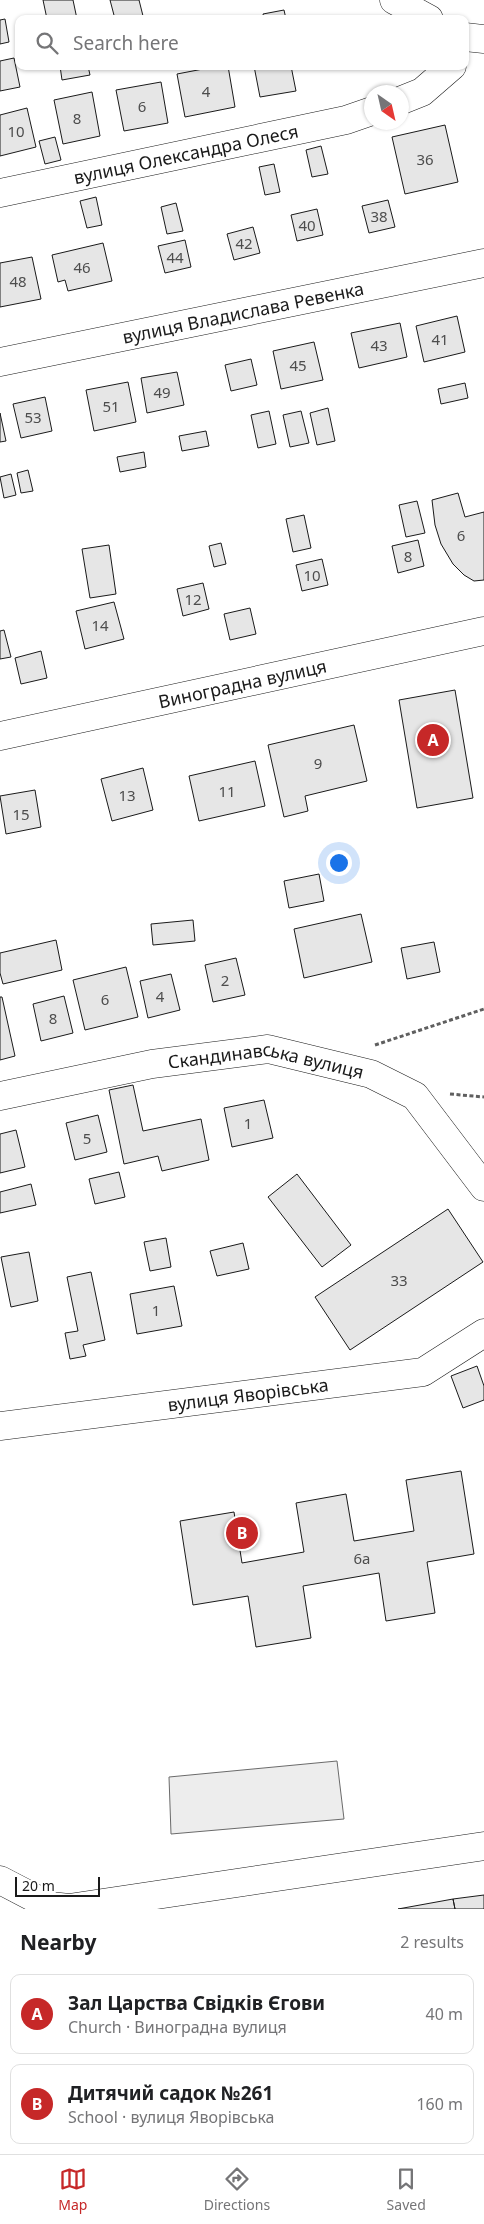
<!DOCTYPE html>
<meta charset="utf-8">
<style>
:root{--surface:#fff;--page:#f2f2f2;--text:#202124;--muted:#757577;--line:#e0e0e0;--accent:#c62828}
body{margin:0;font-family:"Noto Sans",sans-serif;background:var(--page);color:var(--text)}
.compass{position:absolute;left:364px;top:85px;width:45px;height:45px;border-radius:50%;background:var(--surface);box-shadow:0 1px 4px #0004;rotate:146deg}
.scale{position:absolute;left:15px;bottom:12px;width:85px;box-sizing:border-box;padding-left:5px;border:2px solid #1a1a1a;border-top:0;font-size:14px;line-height:18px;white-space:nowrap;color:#1a1a1a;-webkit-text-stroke:4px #fff;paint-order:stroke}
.you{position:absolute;left:338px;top:862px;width:18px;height:18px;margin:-12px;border:4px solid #fff;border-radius:50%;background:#1a73e8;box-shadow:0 0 0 8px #1a73e833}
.badge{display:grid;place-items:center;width:32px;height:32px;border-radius:50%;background:var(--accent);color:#fff;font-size:16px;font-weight:700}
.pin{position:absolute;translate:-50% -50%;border:2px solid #fff;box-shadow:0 1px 5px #0006}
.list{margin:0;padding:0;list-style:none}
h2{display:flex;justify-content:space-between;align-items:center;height:65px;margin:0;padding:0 20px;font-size:21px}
h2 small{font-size:16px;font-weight:400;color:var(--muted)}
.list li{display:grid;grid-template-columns:32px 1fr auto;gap:15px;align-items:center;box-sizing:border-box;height:80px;margin:0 10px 10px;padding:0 10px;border:1px solid var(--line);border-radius:10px}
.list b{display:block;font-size:19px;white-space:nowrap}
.list p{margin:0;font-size:16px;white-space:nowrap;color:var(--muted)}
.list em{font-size:16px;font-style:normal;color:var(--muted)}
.icon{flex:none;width:28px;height:28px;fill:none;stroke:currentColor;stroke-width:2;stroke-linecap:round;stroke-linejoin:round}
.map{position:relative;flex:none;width:484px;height:1909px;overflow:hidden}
.search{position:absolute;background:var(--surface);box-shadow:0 1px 4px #0004;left:15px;right:15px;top:15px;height:55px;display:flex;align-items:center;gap:12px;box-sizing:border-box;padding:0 18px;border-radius:10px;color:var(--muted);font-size:19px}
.sheet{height:245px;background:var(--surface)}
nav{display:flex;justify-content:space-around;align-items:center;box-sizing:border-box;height:70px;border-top:1px solid var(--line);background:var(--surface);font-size:14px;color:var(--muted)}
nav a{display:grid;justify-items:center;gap:2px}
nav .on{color:var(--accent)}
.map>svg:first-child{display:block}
.built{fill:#ededed;stroke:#6a6a6a}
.building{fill:#e6e6e6;stroke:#1a1a1a}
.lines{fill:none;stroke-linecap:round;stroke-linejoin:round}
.minor-casing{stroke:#1a1a1a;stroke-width:29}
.path{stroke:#5f5f5f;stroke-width:3;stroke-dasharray:4 2.5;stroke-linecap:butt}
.minor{stroke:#fff;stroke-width:28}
.labels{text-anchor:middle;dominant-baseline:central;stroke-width:4;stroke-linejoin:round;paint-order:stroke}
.number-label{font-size:15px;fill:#4d4d4d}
.street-label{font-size:18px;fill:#1a1a1a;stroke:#fff}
</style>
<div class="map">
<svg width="484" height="1909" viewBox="0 0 484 1909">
<rect width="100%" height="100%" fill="#fff"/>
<!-- built -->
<path class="built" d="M337,1761L344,1819L171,1834L169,1777Z"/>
<!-- building -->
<path class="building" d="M43,0H73L77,19H47Z
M110,0H139L143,16L133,19H115Z
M284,10L286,19H264L263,14Z
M5,19L9,42L0,44V20Z
M14,58L20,87L0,91V61Z
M60,66H88L90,75L62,80Z
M203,66H228L235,107L185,117L177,74L203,69Z
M254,66H291L296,91L260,97Z
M161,82L168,123L124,131L116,90Z
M92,92L100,136L63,144L54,100Z
M27,108L36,147L0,156V115Z
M445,125L458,182L405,194L392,137Z
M55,137L61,160L45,164L39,141Z
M321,146L328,174L312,177L306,150Z
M274,164L280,192L265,195L259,167Z
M96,197L102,225L87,228L80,201Z
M388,200L395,227L369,233L362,206Z
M176,203L183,231L167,234L161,207Z
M317,209L323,235L297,241L291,215Z
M253,227L260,253L234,260L227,234Z
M185,240L191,267L165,273L158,246Z
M103,243L112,281L68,291L65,280L58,282L52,255Z
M32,257L41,299L0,307V263Z
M457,316L465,352L424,362L416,326Z
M400,323L407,357L359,368L351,333Z
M314,342L323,380L281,389L273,351Z
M251,359L257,385L231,391L225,365Z
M177,372L184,405L147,413L141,378Z
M128,382L136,422L94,431L86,390Z
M465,383L468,398L441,404L438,389Z
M45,397L52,431L21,438L13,404Z
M328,408L335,441L317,445L310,413Z
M269,411L276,444L258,448L251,415Z
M301,411L309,443L290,447L283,415Z
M0,413L6,441L0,442Z
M206,431L209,446L182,451L179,436Z
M144,452L146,467L120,472L117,457Z
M28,470L33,491L21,493L17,473Z
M11,474L16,495L4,498L0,477Z
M458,493L465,517L484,512V580L474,581L464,575L453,564L441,544L435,525L432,500Z
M417,501L425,533L406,537L399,505Z
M304,515L311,548L293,552L286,519Z
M418,540L424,566L398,573L392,546Z
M221,543L226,564L214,567L209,546Z
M109,545L116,594L90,598L82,549Z
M322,559L328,585L302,591L296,565Z
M203,583L209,609L183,616L177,589Z
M114,602L124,639L85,649L76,611Z
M250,608L256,634L230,640L224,614Z
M4,630L11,657L0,659V631Z
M41,651L47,678L21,684L15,658Z
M455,690L473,798L417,808L399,700Z
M354,725L367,781L305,796L308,811L284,817L268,745Z
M255,761L265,806L199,821L189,776Z
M143,768L153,810L112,821L101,779Z
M35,790L41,827L6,834L0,796Z
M319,874L324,901L289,908L284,881Z
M361,914L372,962L304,978L294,929Z
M193,920L195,941L153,945L151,924Z
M56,940L62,970L3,984L0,973V953Z
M434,942L440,972L407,979L401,948Z
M236,958L245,995L213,1002L205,965Z
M126,967L138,1017L85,1030L73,980Z
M171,974L180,1010L148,1018L140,981Z
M64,996L73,1033L41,1041L33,1004Z
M0,997H2L15,1056L0,1060Z
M133,1085L143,1131L201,1119L209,1160L162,1171L158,1156L124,1164L109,1090Z
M264,1100L273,1138L232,1147L224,1108Z
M98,1115L107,1152L75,1160L66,1123Z
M16,1130L25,1167L0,1173V1134Z
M119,1172L125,1197L95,1204L89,1179Z
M297,1174L351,1245L322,1267L268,1197Z
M31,1184L36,1205L0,1213V1192Z
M448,1209L483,1262L350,1350L315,1297Z
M166,1238L171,1267L150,1271L144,1242Z
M243,1243L249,1269L217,1276L210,1251Z
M29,1252L38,1301L11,1307L1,1257Z
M91,1272L105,1340L83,1345L86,1356L70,1359L65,1333L78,1331L67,1277Z
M174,1286L182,1326L137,1334L130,1294Z
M477,1366L484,1386V1400L463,1408L451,1376Z
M461,1471L474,1554L427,1562L435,1613L386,1621L379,1573L303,1586L311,1638L256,1647L248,1596L193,1605L180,1521L234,1512L242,1563L304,1552L296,1503L346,1494L354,1541L414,1531L406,1480Z
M484,1895V1909H455L453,1899Z
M453,1899L455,1909H398Z"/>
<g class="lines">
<!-- minor casing -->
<g class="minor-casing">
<g id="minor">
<path d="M394,0L429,19"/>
<path d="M465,37L484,39"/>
<path d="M402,100L422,92L452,66"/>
<path id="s1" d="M0,193L346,120L372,111"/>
<path id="s2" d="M0,362L484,263"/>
<path id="s3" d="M0,736L484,631"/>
<path id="s4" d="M0,1096L152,1064L268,1049L371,1074L415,1096L484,1187"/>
<path id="s5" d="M0,1426L423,1372L484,1333"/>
<path d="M0,1880L50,1906L69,1908L484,1846"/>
</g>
</g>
<!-- path -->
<path class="path" d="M375,1045L484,1009
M450,1094L484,1097"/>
<!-- minor -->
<use href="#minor" class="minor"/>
</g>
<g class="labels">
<!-- number labels -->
<g class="number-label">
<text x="206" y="91">4</text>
<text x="142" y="106">6</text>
<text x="77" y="118">8</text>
<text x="16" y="131">10</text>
<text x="425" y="159">36</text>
<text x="379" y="216">38</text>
<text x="307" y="225">40</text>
<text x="244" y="243">42</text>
<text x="175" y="257">44</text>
<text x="82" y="267">46</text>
<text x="18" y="281">48</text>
<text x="440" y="339">41</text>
<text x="379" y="345">43</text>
<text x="298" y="365">45</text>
<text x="162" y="392">49</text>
<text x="111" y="406">51</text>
<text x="33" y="417">53</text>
<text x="461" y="535">6</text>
<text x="408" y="556">8</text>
<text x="312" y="575">10</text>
<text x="193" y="599">12</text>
<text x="100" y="625">14</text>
<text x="318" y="763">9</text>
<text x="227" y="791">11</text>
<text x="127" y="795">13</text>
<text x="21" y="814">15</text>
<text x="225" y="980">2</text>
<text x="160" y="996">4</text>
<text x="105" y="999">6</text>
<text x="53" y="1018">8</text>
<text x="248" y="1123">1</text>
<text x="87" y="1138">5</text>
<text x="399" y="1280">33</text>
<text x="156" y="1310">1</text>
<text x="362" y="1558">6а</text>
</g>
<!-- street labels -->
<g class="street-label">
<text stroke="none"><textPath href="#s1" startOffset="190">вулиця Олександра Олеся</textPath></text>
<text stroke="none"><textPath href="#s2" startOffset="248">вулиця Владислава Ревенка</textPath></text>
<text stroke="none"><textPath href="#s3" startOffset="248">Виноградна вулиця</textPath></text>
<text stroke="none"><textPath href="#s4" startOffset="271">Скандинавська вулиця</textPath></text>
<text stroke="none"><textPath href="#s5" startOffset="250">вулиця Яворівська</textPath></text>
</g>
</g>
</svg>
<svg class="compass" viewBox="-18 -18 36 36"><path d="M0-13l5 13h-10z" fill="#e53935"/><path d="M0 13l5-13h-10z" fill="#757577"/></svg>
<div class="scale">20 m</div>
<div class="you"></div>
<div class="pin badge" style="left:433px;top:740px">A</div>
<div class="pin badge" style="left:242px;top:1533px">B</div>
<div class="search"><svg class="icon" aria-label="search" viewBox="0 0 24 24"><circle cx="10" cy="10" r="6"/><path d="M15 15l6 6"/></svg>Search here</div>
</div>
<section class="sheet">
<h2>Nearby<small>2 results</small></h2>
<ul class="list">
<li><span class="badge">A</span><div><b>Зал Царства Свідків Єгови</b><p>Church · Виноградна вулиця</p></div><em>40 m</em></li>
<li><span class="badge">B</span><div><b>Дитячий садок №261</b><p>School · вулиця Яворівська</p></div><em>160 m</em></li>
</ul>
</section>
<nav>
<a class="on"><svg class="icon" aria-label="map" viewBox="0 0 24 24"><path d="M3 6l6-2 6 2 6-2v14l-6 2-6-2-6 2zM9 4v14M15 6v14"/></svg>Map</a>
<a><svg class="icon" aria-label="directions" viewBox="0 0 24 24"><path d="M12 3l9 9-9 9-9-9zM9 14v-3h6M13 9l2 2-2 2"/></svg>Directions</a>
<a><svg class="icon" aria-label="saved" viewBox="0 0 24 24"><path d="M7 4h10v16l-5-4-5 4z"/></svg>Saved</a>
</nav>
